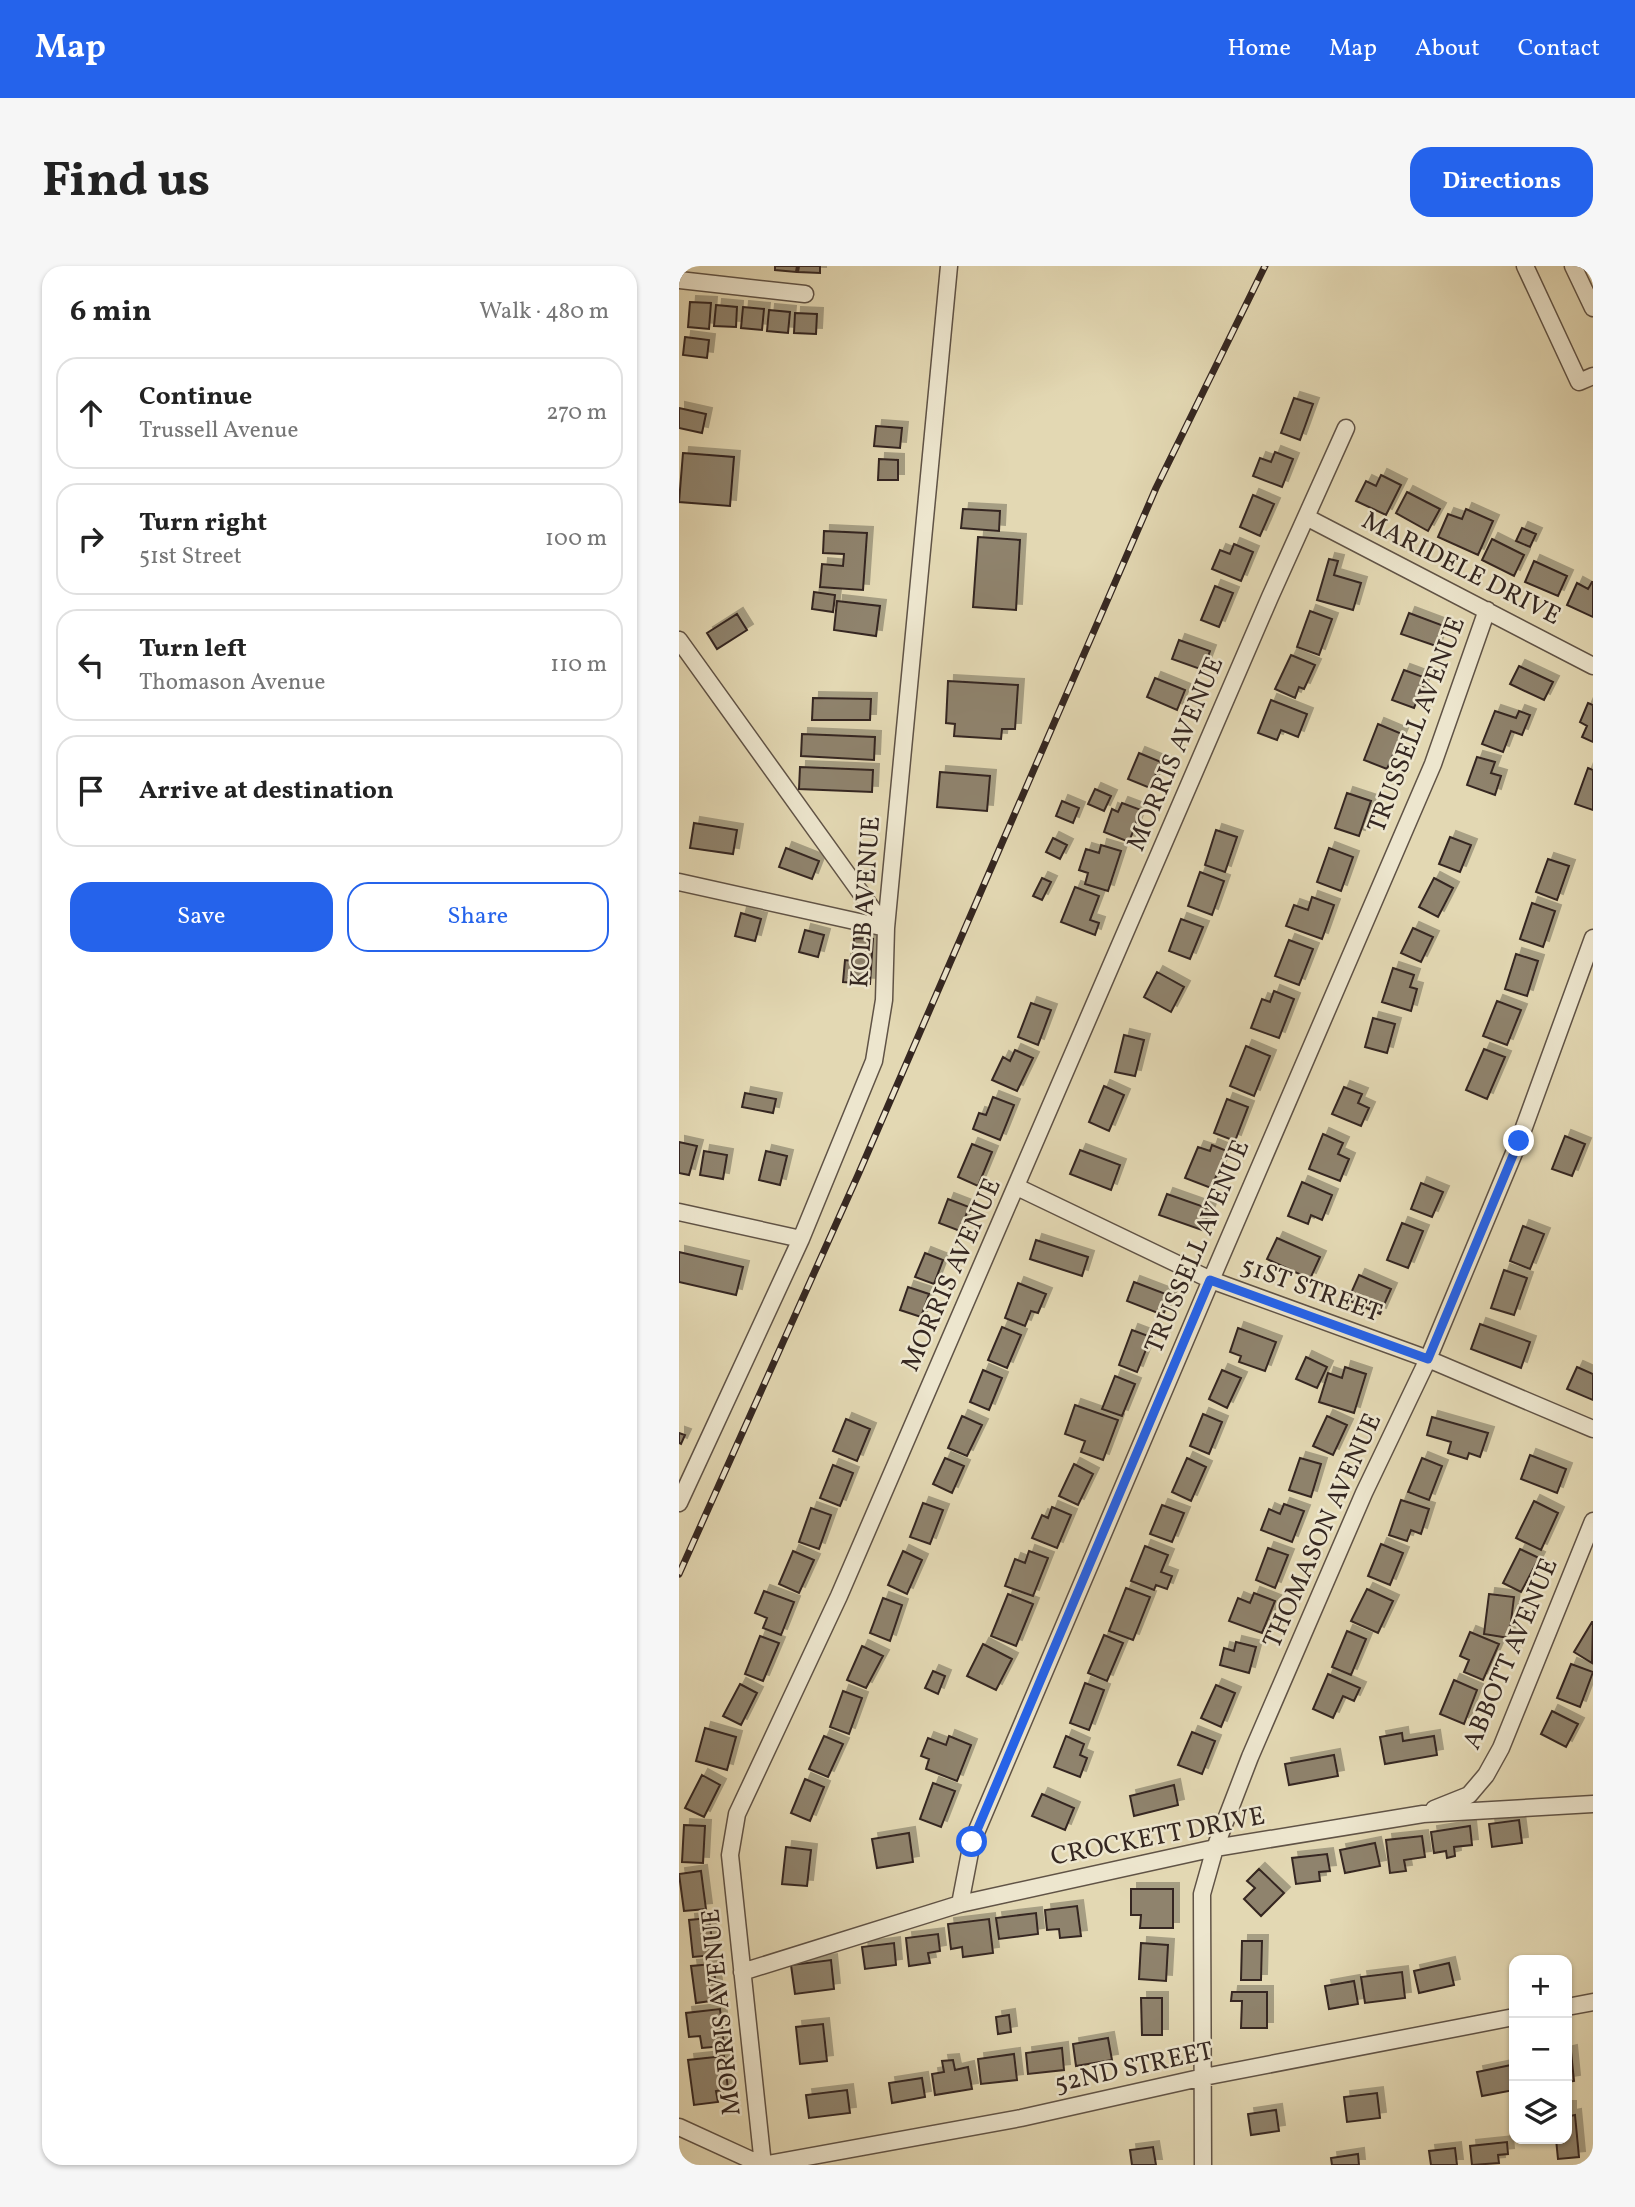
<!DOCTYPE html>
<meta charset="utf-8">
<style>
:root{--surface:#fff;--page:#f6f6f6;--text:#222;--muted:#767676;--line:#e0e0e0;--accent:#2563eb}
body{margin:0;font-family:Vollkorn,serif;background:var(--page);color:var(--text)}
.controls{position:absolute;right:21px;bottom:21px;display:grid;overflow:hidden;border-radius:14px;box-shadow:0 2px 5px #0004}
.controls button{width:63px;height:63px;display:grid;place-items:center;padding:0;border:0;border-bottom:2px solid var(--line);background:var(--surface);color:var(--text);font:35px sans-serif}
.stop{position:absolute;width:21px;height:21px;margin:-16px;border:5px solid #2563eb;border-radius:50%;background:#fff}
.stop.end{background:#2563eb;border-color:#fff;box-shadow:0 2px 7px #0008}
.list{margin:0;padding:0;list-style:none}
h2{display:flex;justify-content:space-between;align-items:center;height:91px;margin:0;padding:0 28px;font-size:30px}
h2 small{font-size:23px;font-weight:400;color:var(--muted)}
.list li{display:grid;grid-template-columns:46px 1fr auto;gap:21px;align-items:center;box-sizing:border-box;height:112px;margin:0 14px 14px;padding:0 14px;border:2px solid var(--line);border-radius:21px}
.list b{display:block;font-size:26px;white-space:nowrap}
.list p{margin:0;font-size:23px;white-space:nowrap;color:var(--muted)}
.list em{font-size:23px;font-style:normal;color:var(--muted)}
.actions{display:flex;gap:14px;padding:21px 28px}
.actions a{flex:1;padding:16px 0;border:2px solid var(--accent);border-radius:21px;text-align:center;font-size:24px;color:var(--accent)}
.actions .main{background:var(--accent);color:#fff}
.icon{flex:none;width:38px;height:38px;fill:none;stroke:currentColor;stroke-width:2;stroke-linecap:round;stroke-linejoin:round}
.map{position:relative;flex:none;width:914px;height:1899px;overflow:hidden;border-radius:21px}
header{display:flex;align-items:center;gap:42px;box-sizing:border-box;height:98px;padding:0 35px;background:var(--accent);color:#fff}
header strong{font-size:33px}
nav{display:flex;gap:38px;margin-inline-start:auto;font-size:24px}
.intro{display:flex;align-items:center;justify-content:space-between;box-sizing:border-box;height:168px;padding:0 42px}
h1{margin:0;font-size:49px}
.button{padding:18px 32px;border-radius:21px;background:var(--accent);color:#fff;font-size:24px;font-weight:700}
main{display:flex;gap:42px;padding:0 42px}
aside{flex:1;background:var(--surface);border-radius:21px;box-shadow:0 2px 5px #0004}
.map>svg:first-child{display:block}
.building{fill:#8f836d;stroke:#352721;stroke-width:2;filter:url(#shadow)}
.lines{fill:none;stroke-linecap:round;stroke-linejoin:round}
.minor-casing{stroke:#605346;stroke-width:19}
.minor{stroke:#ede6ce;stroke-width:16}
.rail-casing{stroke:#352721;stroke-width:7}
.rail{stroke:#ede6ce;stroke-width:4.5;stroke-dasharray:13;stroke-linecap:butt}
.route{stroke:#2563eb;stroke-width:9}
.labels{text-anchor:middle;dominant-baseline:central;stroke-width:5;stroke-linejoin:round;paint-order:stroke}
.street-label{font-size:26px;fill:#352721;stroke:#ede6ce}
</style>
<header>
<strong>Map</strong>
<nav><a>Home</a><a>Map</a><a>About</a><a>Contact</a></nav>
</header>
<div class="intro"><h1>Find us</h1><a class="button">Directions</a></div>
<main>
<aside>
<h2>6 min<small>Walk · 480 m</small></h2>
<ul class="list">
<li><svg class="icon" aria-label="ahead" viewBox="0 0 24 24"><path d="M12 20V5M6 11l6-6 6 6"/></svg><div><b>Continue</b><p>Trussell Avenue</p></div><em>270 m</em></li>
<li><svg class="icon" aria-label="right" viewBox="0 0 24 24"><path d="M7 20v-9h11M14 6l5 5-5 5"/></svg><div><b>Turn right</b><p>51st Street</p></div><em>100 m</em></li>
<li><svg class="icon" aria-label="left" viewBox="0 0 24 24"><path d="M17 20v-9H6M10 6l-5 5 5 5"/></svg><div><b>Turn left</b><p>Thomason Avenue</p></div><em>110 m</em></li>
<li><svg class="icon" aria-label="arrive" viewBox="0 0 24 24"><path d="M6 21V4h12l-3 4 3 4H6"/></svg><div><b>Arrive at destination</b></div></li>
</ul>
<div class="actions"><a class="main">Save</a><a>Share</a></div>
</aside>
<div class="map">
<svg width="914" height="1899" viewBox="0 0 914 1899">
<defs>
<filter id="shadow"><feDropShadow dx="6" dy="-6" stdDeviation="0" flood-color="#0004"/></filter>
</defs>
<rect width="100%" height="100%" fill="#e3d8b3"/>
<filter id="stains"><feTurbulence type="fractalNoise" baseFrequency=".00286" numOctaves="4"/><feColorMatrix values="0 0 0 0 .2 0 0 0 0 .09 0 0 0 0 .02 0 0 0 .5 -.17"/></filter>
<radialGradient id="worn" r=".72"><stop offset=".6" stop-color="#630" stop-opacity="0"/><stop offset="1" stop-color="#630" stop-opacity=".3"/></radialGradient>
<!-- building -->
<path class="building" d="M96,0H118L117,6L96,4Z
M120,0H141V7L119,6Z
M11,36L32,37L30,63L9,61Z
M37,39L58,41L57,61L35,60Z
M64,41L85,43L83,64L62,62Z
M90,44L111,46L109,67L88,65Z
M116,47L138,48L137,68L115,67Z
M6,71L30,74L28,92L4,89Z
M615,132L634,138L621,174L602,167Z
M0,142L27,148L23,167L0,162Z
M197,160L223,162L221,182L195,180Z
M596,186L614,193L603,221L574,210L581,192L592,196Z
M4,187L55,191L51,240L0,236Z
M200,193L219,194V214H199Z
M702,209L722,219L707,249L677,235L687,215L697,220Z
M728,226L761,243L749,265L717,247Z
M574,229L595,238L581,270L561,261Z
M284,243L321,245L320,265L282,262Z
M787,243L814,255L799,289L759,271L769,248L783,253Z
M843,262L857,268L851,281L837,275Z
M145,265L188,267L184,324L141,321L143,298L164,300L165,288L144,287Z
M299,271L341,274L337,344L294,341Z
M813,273L845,289L835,310L803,294Z
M555,278L574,286L562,315L533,303L541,284L551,288Z
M650,293L659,295L655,309L682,317L674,344L638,334Z
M855,295L888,310L879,330L846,316Z
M913,316H914V351L888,339L898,317L909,323Z
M536,320L554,327L540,361L522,354Z
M135,326L156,329L154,346L133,343Z
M158,335L201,340L197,370L155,364Z
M631,345L653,353L640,389L618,381Z
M730,347L765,360L757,380L722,368Z
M58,348L68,364L38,383L28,367Z
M500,374L531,385L524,404L493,393Z
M612,389L636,399L625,423L620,421L616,432L596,423Z
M840,400L874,416L865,434L831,418Z
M725,404L747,412L735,442L713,434Z
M476,412L506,424L498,444L468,431Z
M269,415L339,419L336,463H323L322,473L275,470L276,458L267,457Z
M134,432L192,433L191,454H133Z
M592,434L628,448L619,471L602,464L598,474L579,467Z
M909,437L914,439V476L903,471L908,460L901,456Z
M816,445L837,452L840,445L851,449L843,469L832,465L824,486L803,478Z
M699,458L723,468L708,503L685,494Z
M123,468L196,471L195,494L122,490Z
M460,487L482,496L471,522L449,513Z
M798,491L816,496L812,507L822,510L816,529L788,519Z
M121,501L194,504L193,526L120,523Z
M909,502L914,504V544L896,538Z
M261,506L311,510L308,545L258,541Z
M416,523L432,530L425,545L409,538Z
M668,527L692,535L680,570L656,562Z
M383,535L400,542L394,557L377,550Z
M443,537L462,544L450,576L425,566L433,543L439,546Z
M15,557L58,564L54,588L11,582Z
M537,564L558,571L546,606L526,599Z
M771,571L792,579L781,606L760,598Z
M374,572L388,579L381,593L367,586Z
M422,579L442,585L429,625L406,618L409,607L400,604L407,583L420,587Z
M107,582L140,595L133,613L100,601Z
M650,582L674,591L662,625L638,616Z
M869,593L890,600L878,634L857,626Z
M521,606L545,615L533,649L509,640Z
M363,612L372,616L363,634L354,630Z
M755,612L774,622L759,651L740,641Z
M396,621L420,630L411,654L420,657L416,669L382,656Z
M633,631L655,639L643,673L607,660L615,639L629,644Z
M853,637L876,645L864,681L841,673Z
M62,647L82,653L76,675L56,670Z
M502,653L524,661L511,693L490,685Z
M734,662L754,671L742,696L722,687Z
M126,664L145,669L139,691L120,686Z
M175,672L194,673L191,718L164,716L166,694L174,695Z
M610,674L634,683L620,719L596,710Z
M837,688L859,695L848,730L826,723Z
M714,702L735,709L731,721L738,723L732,745L703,736Z
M478,706L505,721L492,746L465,731Z
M595,725L615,733L600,772L572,762L583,733L591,736Z
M818,735L842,744L828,779L804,770Z
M352,737L372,744L359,779L339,771Z
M694,752L716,758L708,787L686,781Z
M445,769L465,774L456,810L436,806Z
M567,780L591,790L575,830L551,820Z
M805,783L826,791L808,833L787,824Z
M336,784L354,792L338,825L313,814L324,791L331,795Z
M425,820L445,829L430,865L410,856Z
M665,821L683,828L679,837L690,842L682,860L653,848Z
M66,827L97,833L94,847L63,841Z
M314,831L335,839L321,874L294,863L300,847L307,849Z
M548,833L569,841L556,875L535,867Z
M644,868L664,877L659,888L670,893L661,915L630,903Z
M886,870L906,878L893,910L873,903Z
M0,876L18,880L10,909L0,907Z
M293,878L313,886L299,920L279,911Z
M533,879L548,885L532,922L506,912L519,881L531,885Z
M401,884L441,899L432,924L391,908Z
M25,885L48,889L44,913L21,909Z
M87,885L108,890L101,919L80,914Z
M623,916L653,929L643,954L632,949L629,958L609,950Z
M742,917L764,926L753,951L732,943Z
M488,928L531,943L523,964L480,949Z
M269,933L290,941L281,965L260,957Z
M723,957L744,965L729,1002L708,994Z
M844,960L865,968L851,1003L831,995Z
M598,972L641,991L631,1013L588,993Z
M357,974L409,991L403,1010L351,993Z
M0,986L64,1001L57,1029L0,1016Z
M246,987L264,994L255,1018L236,1011Z
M825,1004L848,1012L835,1049L812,1042Z
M680,1009L712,1023L701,1048L669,1034Z
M455,1016L492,1030L484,1049L448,1035Z
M339,1017L367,1028L359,1047L352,1045L346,1060L326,1052Z
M229,1021L250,1028L242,1051L221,1044Z
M801,1058L851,1076L842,1102L792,1083Z
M323,1061L342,1069L328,1102L309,1094Z
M559,1062L597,1076L586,1105L560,1096L562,1090L551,1086Z
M453,1064L472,1071L458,1106L440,1099Z
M627,1091L648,1101L638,1122L617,1113Z
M666,1101L687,1108L675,1147L640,1136L649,1107L663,1112Z
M898,1101L914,1108V1134L888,1123Z
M304,1104L323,1112L310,1144L291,1136Z
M543,1104L562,1112L548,1142L530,1133Z
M436,1110L456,1118L443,1150L423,1143Z
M396,1139L439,1154L424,1194L402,1186L406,1175L386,1168Z
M524,1148L543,1156L530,1188L511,1180Z
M283,1150L303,1159L288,1190L269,1182Z
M648,1150L668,1159L654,1189L634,1180Z
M753,1151L809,1167L801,1191L790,1187L788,1193L769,1187L772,1176L748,1169Z
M167,1153L191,1163L178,1195L154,1185Z
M0,1167L6,1169L2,1178L0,1177Z
M851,1189L887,1203L878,1227L842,1213Z
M266,1192L285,1200L273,1227L254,1218Z
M508,1192L527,1201L512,1235L493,1226Z
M621,1192L642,1198L632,1231L610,1224Z
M743,1192L763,1200L750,1234L729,1226Z
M395,1198L414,1208L399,1239L380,1230Z
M154,1199L174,1207L161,1240L141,1232Z
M722,1234L750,1243L742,1268L732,1264L728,1275L710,1269Z
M855,1235L879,1247L862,1284L837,1272Z
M244,1237L264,1244L251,1278L231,1271Z
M605,1238L625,1245L613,1276L582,1264L590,1243L601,1248Z
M483,1239L505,1247L493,1276L471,1268Z
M373,1241L392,1249L378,1282L353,1272L363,1249L369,1252Z
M132,1242L152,1249L140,1283L120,1276Z
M702,1278L724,1287L711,1319L689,1310Z
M466,1280L489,1289L482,1306L493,1310L488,1323L477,1319L475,1324L452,1315Z
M589,1282L609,1289L596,1322L577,1314Z
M841,1283L860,1292L842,1326L824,1317Z
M114,1285L135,1294L120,1327L100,1318Z
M224,1285L243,1294L228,1328L209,1319Z
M350,1285L369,1292L354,1330L326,1320L336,1293L346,1297Z
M447,1322L471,1331L454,1374L430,1365Z
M688,1323L714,1335L699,1367L672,1355Z
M85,1325L115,1336L102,1369L84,1362L88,1352L76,1347Z
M575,1327L596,1335L583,1367L550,1355L559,1332L571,1337Z
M329,1328L354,1338L337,1380L312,1370Z
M810,1328L835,1331L830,1372L805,1368Z
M204,1332L223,1339L211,1375L191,1367Z
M913,1356H914L913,1397L895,1386Z
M668,1365L687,1373L672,1409L653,1401Z
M791,1366L820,1378L804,1414L785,1406L790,1394L781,1390Z
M425,1369L444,1377L428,1415L409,1407Z
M81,1370L100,1377L84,1415L66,1408Z
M557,1376L577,1381L570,1407L541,1399L545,1382L555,1385Z
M304,1378L333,1393L317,1424L288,1410Z
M183,1380L204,1390L187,1422L168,1414Z
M892,1398L914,1406L901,1441L878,1432Z
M254,1405L266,1410L259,1428L246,1422Z
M649,1408L681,1422L675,1435L664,1430L654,1452L634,1443Z
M775,1414L798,1424L785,1458L761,1448Z
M406,1417L425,1424L410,1464L391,1457Z
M61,1418L78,1427L62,1459L44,1450Z
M537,1419L556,1427L542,1461L522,1452Z
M164,1425L183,1432L170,1468L151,1461Z
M873,1445L899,1458L887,1481L862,1468Z
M26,1462L57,1471L48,1504L17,1495Z
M513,1466L536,1475L523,1508L499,1499Z
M723,1467L724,1475L755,1470L758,1489L706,1498L701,1471Z
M145,1470L164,1478L149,1511L130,1503Z
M270,1470L292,1479L278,1515L247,1503L250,1493L242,1490L249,1472L267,1479Z
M387,1470L405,1478L401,1489L408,1492L401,1511L375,1501Z
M655,1489L659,1510L610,1519L606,1498Z
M23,1509L41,1519L25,1551L6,1542Z
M126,1513L145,1521L131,1555L112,1547Z
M254,1517L276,1525L262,1561L241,1553Z
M495,1519L499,1539L455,1550L451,1530Z
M363,1528L395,1542L386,1564L353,1550Z
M840,1554L843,1577L813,1581L810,1558Z
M5,1559L26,1560L24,1597L3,1596Z
M791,1560L793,1579L775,1581L776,1590L768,1592L767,1585L755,1587L752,1566Z
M230,1567L234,1596L198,1602L193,1573Z
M743,1570L746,1591L725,1594L727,1605L711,1607L707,1574Z
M696,1577L701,1600L666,1607L661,1584Z
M107,1581L132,1584L128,1620L103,1618Z
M648,1588L651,1605L640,1606L641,1615L617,1618L613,1592Z
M580,1603L605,1627L582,1650L565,1633L576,1622L568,1615Z
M22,1605L27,1643L5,1645L0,1608Z
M452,1623H494V1662H461L462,1649H452Z
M398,1640L402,1670L381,1672L380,1663L368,1664L366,1644Z
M357,1647L359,1668L320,1673L317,1652Z
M30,1652L35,1689L14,1691L10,1654Z
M310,1653L314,1687L284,1691L283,1681L272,1683L269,1658Z
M259,1668L261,1685L249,1687L251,1697L230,1700L227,1672Z
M563,1675H583L582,1714H562Z
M215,1677L217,1699L186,1703L183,1681Z
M462,1677L489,1679L487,1715L460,1713Z
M152,1694L155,1723L116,1728L112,1699Z
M770,1697L775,1719L740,1727L735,1705Z
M34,1698L39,1734L17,1737L12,1700Z
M723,1706L726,1732L686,1737L682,1711Z
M675,1715L679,1738L650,1743L646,1720Z
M553,1726H588V1762H562L563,1735H552Z
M462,1732H483V1769H463Z
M41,1743L45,1780L23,1782L21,1770L10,1771L7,1747Z
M330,1749L332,1766L319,1768L317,1751Z
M144,1758L148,1795L121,1798L117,1761Z
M429,1772L433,1794L397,1800L394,1778Z
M383,1782L385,1804L349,1808L347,1787Z
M892,1785L895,1815L888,1816V1786Z
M335,1788L338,1814L302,1818L299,1793Z
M45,1790L49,1823L37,1825L39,1836L15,1839L9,1794Z
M274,1794L276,1804L289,1801L293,1823L256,1829L253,1808L265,1806L263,1795Z
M832,1799L835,1824L803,1830L798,1806Z
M243,1812L246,1831L213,1837L210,1817Z
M168,1824L171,1847L130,1852L127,1829Z
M698,1827L701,1852L668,1856L665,1831Z
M888,1841H891V1850L896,1849L900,1891L879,1893L877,1873H888Z
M597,1844L600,1865L572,1869L569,1848Z
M828,1876L829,1888L819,1889L820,1897L793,1899L791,1880Z
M474,1881L477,1899H453L451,1884Z
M776,1882L778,1899H752L750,1885Z
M679,1888L680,1899H653L652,1892Z"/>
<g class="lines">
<!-- minor casing -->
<g class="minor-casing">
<path id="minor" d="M846,0L900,116L914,110
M894,0L914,42
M0,14L126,28
M627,251L914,400
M0,374L207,662
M0,616L207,662
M338,921L532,1014L749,1093L914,1163
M0,946L122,973
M0,1237L122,973L195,795L205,734L207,662L270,0
M755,1543L790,1529L807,1509L822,1482L914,1255
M281,1638L293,1576L532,1014L754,498L808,344
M63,1706L281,1638L536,1582L744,1548L914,1538
M888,1741L914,1736
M0,1861L83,1899
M84,1899L51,1589L58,1548L160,1330L591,331L667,162
M84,1899L342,1852L525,1811L835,1751
M524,1899L523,1628L536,1582L571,1491L685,1227L749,1093L840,875L914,672"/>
</g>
<!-- minor -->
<use href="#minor" class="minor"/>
<!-- rail casing -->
<g class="rail-casing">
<path id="rail" d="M0,1308L179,909L477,222L586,0"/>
</g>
<!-- rail -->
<use href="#rail" class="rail"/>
</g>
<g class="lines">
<!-- route -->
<path class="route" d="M293,1576L531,1014L749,1093L840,875"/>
</g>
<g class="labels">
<!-- street labels -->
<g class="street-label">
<text transform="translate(782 303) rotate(27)">MARIDELE DRIVE</text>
<text transform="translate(738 459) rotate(-69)">TRUSSELL AVENUE</text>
<text transform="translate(497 488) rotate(-67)">MORRIS AVENUE</text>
<text transform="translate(187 636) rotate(-86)">KOLB AVENUE</text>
<text transform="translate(519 981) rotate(-67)">TRUSSELL AVENUE</text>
<text transform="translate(273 1009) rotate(-66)">MORRIS AVENUE</text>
<text transform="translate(632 1024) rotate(20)">51ST STREET</text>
<text transform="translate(644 1265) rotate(-66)">THOMASON AVENUE</text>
<text transform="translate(832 1388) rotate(-67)">ABBOTT AVENUE</text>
<text transform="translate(479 1571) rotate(-11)">CROCKETT DRIVE</text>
<text transform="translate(43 1746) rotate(-96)">MORRIS AVENUE</text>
<text transform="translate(455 1802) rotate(-12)">52ND STREET</text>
</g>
</g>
<rect width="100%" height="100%" filter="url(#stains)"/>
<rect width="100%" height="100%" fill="url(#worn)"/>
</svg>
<div class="controls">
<button>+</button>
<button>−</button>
<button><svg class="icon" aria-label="layers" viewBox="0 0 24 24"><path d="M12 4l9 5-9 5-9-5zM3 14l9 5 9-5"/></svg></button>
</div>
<div class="stop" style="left:293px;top:1576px"></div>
<div class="stop end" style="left:840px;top:875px"></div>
</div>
</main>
